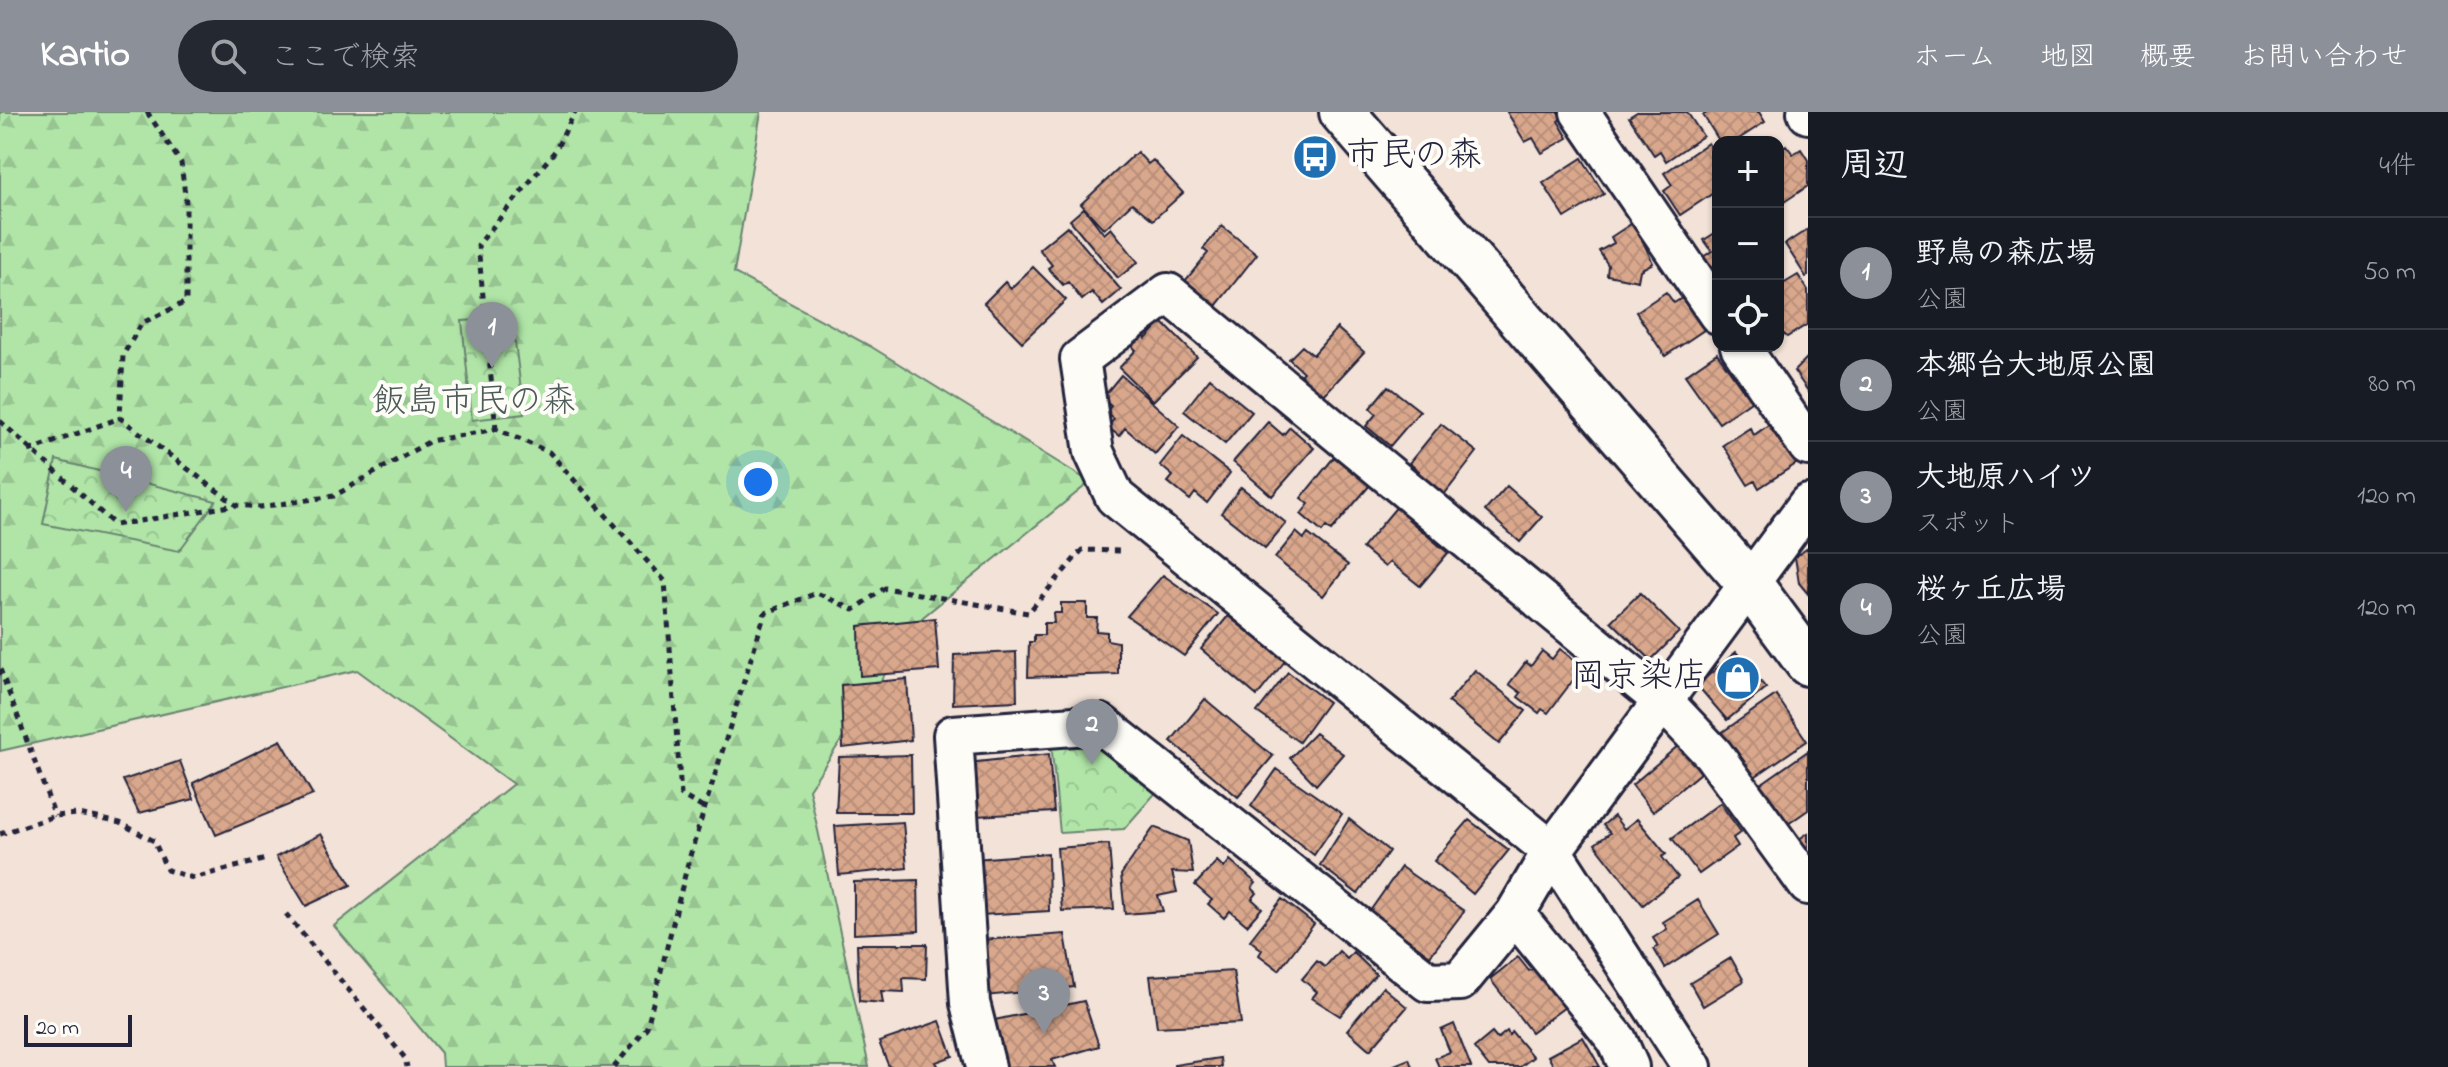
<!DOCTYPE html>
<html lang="ja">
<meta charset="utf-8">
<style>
:root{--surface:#171b24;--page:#242831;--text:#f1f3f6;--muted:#9ea1a6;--line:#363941;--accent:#8c9099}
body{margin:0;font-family:"Indie Flower","Klee One",sans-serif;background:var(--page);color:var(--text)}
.controls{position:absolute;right:24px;top:24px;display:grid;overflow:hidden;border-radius:16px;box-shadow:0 2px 6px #0004}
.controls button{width:72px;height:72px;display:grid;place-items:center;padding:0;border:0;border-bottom:2px solid var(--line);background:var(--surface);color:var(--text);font:40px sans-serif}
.scale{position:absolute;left:24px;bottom:20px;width:108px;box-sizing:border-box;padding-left:8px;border:4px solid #22223b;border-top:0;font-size:22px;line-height:28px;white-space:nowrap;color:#22223b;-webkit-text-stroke:6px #fdfcf7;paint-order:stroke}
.you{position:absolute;left:758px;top:370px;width:28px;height:28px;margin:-20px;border:6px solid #fff;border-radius:50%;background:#1a73e8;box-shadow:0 0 0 12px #1a73e833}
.badge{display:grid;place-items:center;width:52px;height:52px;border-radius:50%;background:var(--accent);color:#fff;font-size:26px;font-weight:700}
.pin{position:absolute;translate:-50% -66px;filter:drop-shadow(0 2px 4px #0008)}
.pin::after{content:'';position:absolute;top:42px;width:28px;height:24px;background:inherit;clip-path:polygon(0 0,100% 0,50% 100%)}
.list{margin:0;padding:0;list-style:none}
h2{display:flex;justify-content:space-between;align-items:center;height:104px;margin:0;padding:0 32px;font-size:34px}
h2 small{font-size:26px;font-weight:400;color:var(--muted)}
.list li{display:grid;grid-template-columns:52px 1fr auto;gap:24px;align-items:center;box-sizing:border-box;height:112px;padding:0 32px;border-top:2px solid var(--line)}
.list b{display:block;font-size:30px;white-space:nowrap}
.list p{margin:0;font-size:26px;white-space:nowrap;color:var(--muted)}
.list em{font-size:26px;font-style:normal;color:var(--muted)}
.icon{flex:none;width:44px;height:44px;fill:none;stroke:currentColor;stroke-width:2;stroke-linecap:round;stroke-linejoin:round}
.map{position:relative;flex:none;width:1808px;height:955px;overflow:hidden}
header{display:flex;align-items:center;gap:48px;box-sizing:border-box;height:112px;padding:0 40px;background:var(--accent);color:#fff}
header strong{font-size:38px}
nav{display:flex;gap:44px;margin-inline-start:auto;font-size:28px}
.search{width:560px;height:72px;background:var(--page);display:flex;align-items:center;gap:20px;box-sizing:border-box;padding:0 28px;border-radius:44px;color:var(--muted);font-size:30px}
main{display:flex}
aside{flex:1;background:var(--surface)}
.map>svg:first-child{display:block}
.forest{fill:url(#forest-firs);stroke:#698471;stroke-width:2}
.park{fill:url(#park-crowns);stroke:#698471;stroke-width:2}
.building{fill:url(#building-cross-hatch);stroke:#22223b;stroke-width:2}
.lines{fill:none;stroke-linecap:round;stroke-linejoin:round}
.minor-casing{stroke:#22223b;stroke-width:44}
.tertiary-casing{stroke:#22223b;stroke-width:50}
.path{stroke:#22223b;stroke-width:5;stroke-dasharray:6 6;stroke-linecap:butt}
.minor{stroke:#fdfcf7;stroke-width:38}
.tertiary{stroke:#fdfcf7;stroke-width:44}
.labels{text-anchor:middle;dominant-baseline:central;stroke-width:8;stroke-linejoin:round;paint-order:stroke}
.poi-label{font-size:34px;fill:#22223b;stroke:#fdfcf7;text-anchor:start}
.park-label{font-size:34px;fill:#4d5c5b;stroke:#fdfcf7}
</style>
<header>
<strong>Kartio</strong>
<div class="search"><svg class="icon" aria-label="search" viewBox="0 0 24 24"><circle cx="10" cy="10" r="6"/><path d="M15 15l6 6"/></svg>ここで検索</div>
<nav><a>ホーム</a><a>地図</a><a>概要</a><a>お問い合わせ</a></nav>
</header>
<main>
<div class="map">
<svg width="1808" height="955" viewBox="0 0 1808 955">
<defs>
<pattern id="forest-firs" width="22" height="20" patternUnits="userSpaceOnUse" patternTransform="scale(2)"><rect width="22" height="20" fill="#b0e5a7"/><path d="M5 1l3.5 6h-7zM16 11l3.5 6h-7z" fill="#97c491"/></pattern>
<pattern id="park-crowns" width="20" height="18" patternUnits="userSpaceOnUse" patternTransform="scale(2)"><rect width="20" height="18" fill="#b0e5a7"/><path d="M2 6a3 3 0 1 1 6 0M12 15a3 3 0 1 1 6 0" fill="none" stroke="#97c491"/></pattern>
<pattern id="building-cross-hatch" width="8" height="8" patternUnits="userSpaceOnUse" patternTransform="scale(2)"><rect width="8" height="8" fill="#d9a78c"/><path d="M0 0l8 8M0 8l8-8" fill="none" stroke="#ba8f7a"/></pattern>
</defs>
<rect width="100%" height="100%" fill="#f2e2d7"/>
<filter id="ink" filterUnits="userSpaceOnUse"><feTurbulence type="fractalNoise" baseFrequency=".0125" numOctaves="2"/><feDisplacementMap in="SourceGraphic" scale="16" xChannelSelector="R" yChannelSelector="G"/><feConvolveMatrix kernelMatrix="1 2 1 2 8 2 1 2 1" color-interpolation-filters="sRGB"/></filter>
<g filter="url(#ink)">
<!-- forest -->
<path class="forest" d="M0,0H761L734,161L870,234L1090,370L923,505L809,677L869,955H442L441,941L334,814L513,672L357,558L0,639Z"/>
<!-- park -->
<path class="park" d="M512,206L524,302L472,308L462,209Z
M56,348L216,389L179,439L43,412Z
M1094,625L1160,676L1124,717L1060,721L1051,630Z"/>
<!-- building -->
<path class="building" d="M1507,0H1558L1562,6L1558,9L1568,26L1542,41L1533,26L1525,30Z
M1637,0H1687L1703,24L1666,49L1660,39L1654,43L1629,5Z
M1709,0H1759L1765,10L1734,30H1720L1703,3Z
M1708,31L1718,47V78L1680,103L1664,79L1672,73L1664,61Z
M1786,33L1793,42L1801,37L1808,48V74L1778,94V38Z
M1137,40L1148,52L1153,48L1183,81L1153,108L1132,91L1104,117L1081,92Z
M1582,46L1604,82L1565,106L1543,71Z
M1084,96L1104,122L1111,116L1138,150L1118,166L1070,108Z
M1634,110L1653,151L1640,158L1638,169L1607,163L1608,153L1599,139L1614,131L1611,125Z
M1067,114L1121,178L1103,193L1092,180L1082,188L1068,170L1063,173L1048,156L1052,153L1039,137Z
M1222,114L1257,142L1216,194L1185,169L1208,141L1203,137Z
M1808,117V164L1806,165L1785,132Z
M1718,119V170L1700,147L1712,139L1704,128Z
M1033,155L1066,188L1022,230L984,191L1005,170L1011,176Z
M1798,163L1808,178V212L1787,225L1784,222L1778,226V175Z
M1666,180L1674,191L1682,186L1704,218L1665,244L1636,200Z
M1162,210L1197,245L1153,289L1119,256L1136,238L1132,234L1143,223L1146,227Z
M1337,216L1364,240L1321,286L1298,265L1303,260L1289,247L1302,234L1313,243Z
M1717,241L1751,289L1719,311L1685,263Z
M1808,245V279L1794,259Z
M1121,263L1179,314L1155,342L1125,316L1119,324L1108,315L1114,307L1106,300L1111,294L1102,286Z
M1210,266L1252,300L1225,332L1184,299Z
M1388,274L1420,299L1390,334L1366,314L1376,302L1370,296Z
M1268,310L1283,323L1290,315L1314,336L1272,384L1233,350Z
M1441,312L1477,340L1443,384L1416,363L1419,359L1409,351Z
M1770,312L1796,352L1759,376L1755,369L1748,373L1723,333L1750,316L1754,323Z
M1183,324L1230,361L1207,391L1195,381L1190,388L1168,370L1173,364L1160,353Z
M1335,344L1370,373L1331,419L1326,415L1322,420L1301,402L1309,392L1301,386Z
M1507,374L1542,405L1520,430L1485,399Z
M1241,375L1286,411L1265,436L1221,401Z
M1399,392L1412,402L1408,407L1448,441L1420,474L1390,450L1385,455L1362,436Z
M1296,420L1304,427L1308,422L1348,453L1323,484L1275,446Z
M1808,436V482L1799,471L1795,445Z
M1163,463L1218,502L1184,544L1127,504Z
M1640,481L1679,520L1651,548L1611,509Z
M1061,491H1087V506H1097L1096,519L1107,520V528L1118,530V562L1028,565L1029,530H1034V523H1044V511H1054L1053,501H1061Z
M1228,504L1285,549L1257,584L1201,537Z
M935,506L939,558L860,564L859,514Z
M1560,537L1583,555L1548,601L1542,597L1539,601L1518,585L1521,581L1509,572L1526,550L1531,554L1542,539L1552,547Z
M1016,540L1017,589L953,592L954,543Z
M1736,540L1766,576L1727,608L1697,573Z
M1475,558L1526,599L1499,632L1448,590Z
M1288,560L1328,590L1299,630L1257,600Z
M907,567L911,628L843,636L841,573Z
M1776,583L1807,629L1750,668L1718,623Z
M1205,587L1273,644L1238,685L1171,629Z
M1315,621L1343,642L1316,673L1290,646Z
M281,628L313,683L216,723L193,671Z
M1679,633L1701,660L1653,700L1632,673Z
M1808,639V698L1785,714L1758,674Z
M1049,642L1054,700L975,704L968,651Z
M911,643L912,701H836L839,645Z
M180,649L194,687L139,701L123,668Z
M1277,657L1342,702L1314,743L1251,694Z
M1720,691L1741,720L1733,726L1738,734L1699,762L1672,726Z
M1614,704L1624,717L1637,707L1666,742L1662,745L1678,765L1643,793L1595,732L1610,721L1603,713Z
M1349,707L1389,739L1358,782L1320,753Z
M1469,708L1509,738L1473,782L1434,749Z
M903,710L907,756L839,763L835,714Z
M1154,715L1188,729L1193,761L1172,760L1177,780L1158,784L1163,799L1125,802L1121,763Z
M1808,721V752L1793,731Z
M321,722L351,773L306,794L276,745Z
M1109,732L1114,797L1062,799L1057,736Z
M1048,741L1049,799L981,803L975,747Z
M1230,748L1256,771L1252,776L1257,781L1252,787L1262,796L1247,813L1230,799L1224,806L1208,792L1212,788L1195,773L1217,749L1224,756Z
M1401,755L1464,799L1430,844L1370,799Z
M918,768L919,819L854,822V770Z
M1282,787L1314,812L1279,858L1259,843L1262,838L1250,828Z
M1698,788L1719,822L1665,856L1654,837L1658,834L1653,826L1667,817L1663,810Z
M1065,822L1074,875L985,884L981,828Z
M857,832H927L926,867L903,866L904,880L881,879L883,891L859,889Z
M1339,839L1347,847L1353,840L1376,862L1340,904L1312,886L1317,880L1302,867L1317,849L1325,855Z
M1518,845L1529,859L1535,855L1565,895L1531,920L1490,867Z
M1731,846L1744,869L1703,894L1690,871Z
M1233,859L1241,911L1157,915L1150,864Z
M1383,875L1407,895L1370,938L1347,918Z
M1084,889L1099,934L1052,948L1055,955H1004L990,909Z
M940,909L953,944L936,950L939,955H889L879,930Z
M1454,912L1471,955H1439L1435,946L1450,940L1441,918Z
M1507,919L1509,923L1512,920L1533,945L1520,955H1489L1474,936L1492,921L1497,927Z
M1583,925L1600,955H1554L1548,944Z
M1220,946L1221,955H1174V953Z
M1409,947L1412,955L1392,954Z"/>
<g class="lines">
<!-- minor casing -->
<g class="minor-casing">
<path id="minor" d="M1580,0L1718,202
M1807,0L1808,2
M1740,234L1808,334
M1515,802L1617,928L1629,955
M986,955L970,891L953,623L1101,612L1428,870L1460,869L1515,802L1552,739L1808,392
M1692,955L1552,739L1115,385L1094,340L1080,247L1168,181L1663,589L1713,642L1808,773"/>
</g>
<!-- tertiary casing -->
<g class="tertiary-casing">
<path id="tertiary" d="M1342,0L1749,471L1808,551"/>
</g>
<!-- path -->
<path class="path" d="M147,0L181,51L186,91V190L142,211L123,243L120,306L236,393L260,395L334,384L430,329L496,317L549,340L665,469L681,683L705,697
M0,309L115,413L236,393
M496,317L478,133L555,39L575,0
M29,339L120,306
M0,557L55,704
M0,722L55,704L79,702L120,711L154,729L167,758L193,766L266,747
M286,802L405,946L407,955
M614,955L647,915L689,747L765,501L817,481L854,498L885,476L1028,501L1082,438L1121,439"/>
<!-- minor -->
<use href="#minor" class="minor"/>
<!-- tertiary -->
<use href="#tertiary" class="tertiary"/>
</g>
</g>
<!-- icons -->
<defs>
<g id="bus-disc" transform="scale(2.3)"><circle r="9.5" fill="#1f6fb2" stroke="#fdfcf7"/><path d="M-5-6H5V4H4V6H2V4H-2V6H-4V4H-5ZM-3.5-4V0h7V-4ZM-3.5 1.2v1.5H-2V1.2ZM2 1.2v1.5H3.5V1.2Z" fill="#fff"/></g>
<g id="shop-disc" transform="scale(2.3)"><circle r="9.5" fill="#1f6fb2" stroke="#fdfcf7"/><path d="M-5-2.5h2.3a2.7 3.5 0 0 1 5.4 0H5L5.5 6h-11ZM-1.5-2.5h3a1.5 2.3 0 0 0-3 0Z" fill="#fff"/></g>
</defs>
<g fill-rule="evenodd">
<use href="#bus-disc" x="1315" y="45"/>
<use href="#shop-disc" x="1738" y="566"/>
</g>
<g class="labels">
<!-- poi labels -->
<g class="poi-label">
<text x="1346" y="45">市民の森</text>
<text x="1707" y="566" text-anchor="end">岡京染店</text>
</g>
<!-- park labels -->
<g class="park-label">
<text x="474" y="291">飯島市民の森</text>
</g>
</g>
</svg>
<div class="controls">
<button>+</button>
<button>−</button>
<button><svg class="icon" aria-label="locate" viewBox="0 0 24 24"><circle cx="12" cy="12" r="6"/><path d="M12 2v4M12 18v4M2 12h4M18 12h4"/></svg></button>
</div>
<div class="scale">20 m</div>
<div class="you"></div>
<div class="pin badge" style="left:492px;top:256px">1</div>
<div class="pin badge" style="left:1092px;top:653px">2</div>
<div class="pin badge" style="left:1044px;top:922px">3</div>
<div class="pin badge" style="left:126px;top:400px">4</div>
</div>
<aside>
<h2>周辺<small>4件</small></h2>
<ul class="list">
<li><span class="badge">1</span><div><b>野鳥の森広場</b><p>公園</p></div><em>50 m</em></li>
<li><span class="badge">2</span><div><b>本郷台大地原公園</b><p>公園</p></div><em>80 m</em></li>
<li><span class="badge">3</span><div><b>大地原ハイツ</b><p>スポット</p></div><em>120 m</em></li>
<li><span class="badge">4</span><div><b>桜ヶ丘広場</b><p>公園</p></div><em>120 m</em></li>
</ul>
</aside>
</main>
